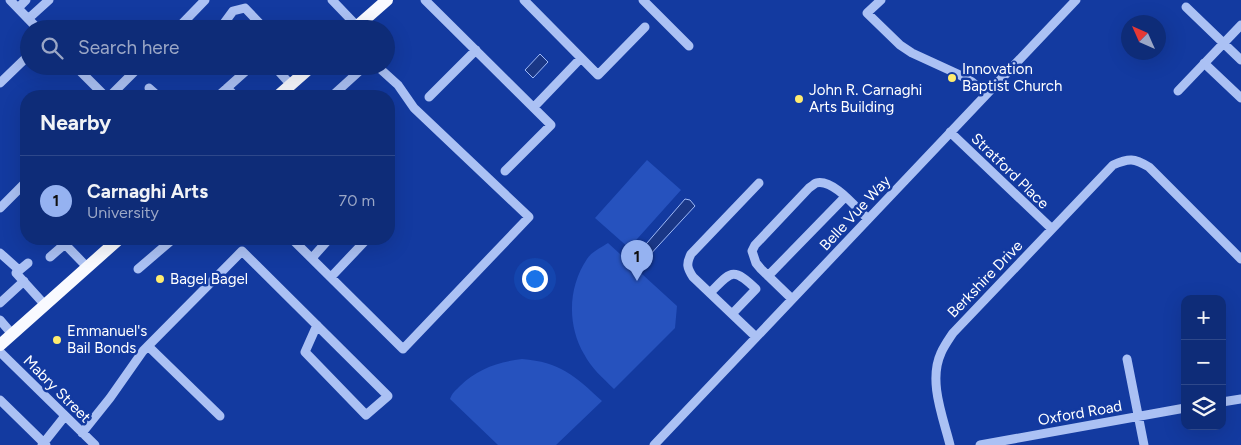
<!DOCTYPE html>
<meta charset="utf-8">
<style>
:root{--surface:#0e2c78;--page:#17347d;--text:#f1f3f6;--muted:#9ba7c6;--line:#2e488a;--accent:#95b2f1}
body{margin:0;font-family:Figtree,sans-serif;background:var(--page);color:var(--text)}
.controls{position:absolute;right:15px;bottom:15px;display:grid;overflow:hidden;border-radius:10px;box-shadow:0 5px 20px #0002}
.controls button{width:45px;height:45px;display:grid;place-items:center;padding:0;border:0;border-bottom:1px solid var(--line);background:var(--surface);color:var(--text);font:25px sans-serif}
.compass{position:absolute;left:1121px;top:15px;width:45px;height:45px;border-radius:50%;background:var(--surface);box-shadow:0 5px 20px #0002;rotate:315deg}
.you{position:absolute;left:534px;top:278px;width:18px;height:18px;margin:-12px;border:4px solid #fff;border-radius:50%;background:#1a73e8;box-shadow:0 0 0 8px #1a73e833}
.badge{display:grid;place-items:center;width:32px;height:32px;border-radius:50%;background:var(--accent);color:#111;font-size:16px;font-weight:700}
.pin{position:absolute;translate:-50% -41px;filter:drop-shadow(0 1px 2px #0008)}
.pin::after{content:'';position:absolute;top:26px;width:18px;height:15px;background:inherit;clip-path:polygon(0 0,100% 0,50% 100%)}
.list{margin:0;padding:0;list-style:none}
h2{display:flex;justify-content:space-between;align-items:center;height:65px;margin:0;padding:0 20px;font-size:21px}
h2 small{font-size:16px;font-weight:400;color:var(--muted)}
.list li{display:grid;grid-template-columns:32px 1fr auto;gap:15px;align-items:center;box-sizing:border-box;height:90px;padding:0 20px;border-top:1px solid var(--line)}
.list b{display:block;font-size:19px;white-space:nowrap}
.list p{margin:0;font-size:16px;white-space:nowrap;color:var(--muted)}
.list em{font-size:16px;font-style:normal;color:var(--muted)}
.icon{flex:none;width:28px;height:28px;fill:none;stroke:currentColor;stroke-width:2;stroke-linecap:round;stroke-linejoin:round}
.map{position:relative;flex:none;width:1241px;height:445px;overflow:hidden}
.search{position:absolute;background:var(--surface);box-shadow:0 5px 20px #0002;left:20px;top:20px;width:375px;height:55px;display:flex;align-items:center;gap:12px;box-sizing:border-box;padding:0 18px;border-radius:28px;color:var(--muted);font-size:19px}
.panel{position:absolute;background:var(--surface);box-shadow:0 5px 20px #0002;left:20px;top:90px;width:375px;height:155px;border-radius:20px}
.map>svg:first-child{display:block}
.green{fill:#2652be}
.water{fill:#1a3786;stroke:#9eb9f7}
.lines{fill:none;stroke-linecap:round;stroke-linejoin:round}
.minor{stroke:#abc1f4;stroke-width:9}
.major{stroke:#f9faff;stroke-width:12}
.poi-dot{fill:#ffec6f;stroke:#133aa0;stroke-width:2}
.labels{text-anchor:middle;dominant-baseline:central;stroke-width:5;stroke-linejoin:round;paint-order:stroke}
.poi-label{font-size:15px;fill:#fff;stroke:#133aa0;text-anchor:start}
.street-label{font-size:15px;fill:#fff;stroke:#133aa0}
</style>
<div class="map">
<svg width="1241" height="445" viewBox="0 0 1241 445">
<rect width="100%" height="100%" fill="#133aa0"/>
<!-- green -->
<path class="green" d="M647,160L681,190L629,248L595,218Z
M608,243L677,306L675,328L614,389C603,378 591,368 584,354C567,325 568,287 587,259C591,252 602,247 608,243Z
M522,359C560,362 575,376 602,401L556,445H498L450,399C452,393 456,390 460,386C477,369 498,362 522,359Z"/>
<!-- water -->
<path class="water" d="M540,54L548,62L533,78L525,70Z
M685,199L690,200L695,206L647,258L640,261L634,258Z"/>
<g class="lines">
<!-- minor -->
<path class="minor" d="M10,0L38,29
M332,0L357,26
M425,0L551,125L505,171
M524,0L598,75L645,27
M643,0L689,46
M881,0L867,13L900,45L912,53L960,75L972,82L986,94
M1186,7L1241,60
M18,8L26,0
M28,19L49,0
M177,29L205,0
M225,29L222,26L233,11L245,8L265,29
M1204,63L1241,98
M75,66L105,96
M274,66L291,85
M0,83L29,55
M149,88L158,96
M227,88L235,96
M1178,91L1241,25
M110,96L140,66
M218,96L246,71
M332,96L365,66
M429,97L476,50
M534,107L581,58
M950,132L1052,229
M0,208L26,182
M60,239L87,267
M292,239L403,349L529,217L414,108L398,85L377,66
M0,253L19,270
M50,257L65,244
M312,258L329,239
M28,263L16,273L45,305
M138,269L173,239
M768,276L845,197
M331,277L367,239
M710,293C731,272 732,266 756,289L732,314
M792,299L761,269L756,263L752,251L755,245L809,188C812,186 814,184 816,183C833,178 857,209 868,219
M0,303L24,281
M0,320L12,334
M756,337L693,277C687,268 686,264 691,254L759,183
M148,346L220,416
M0,352L95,445
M1127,359L1144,445
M0,400L46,445
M1222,402L1241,399
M82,433L110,398L143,351L242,251L388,396L366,415L305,352L317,325
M42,445L65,416
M654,445L1076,0
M950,445C943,417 928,381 941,353C944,346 949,339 953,333L1113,165C1129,158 1134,158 1149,167L1241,259
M980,445L1185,408"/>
<!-- major -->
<path class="major" d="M354,29L387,0
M278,96L312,66
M0,345L119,239"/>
</g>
<!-- markers -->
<g class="poi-dot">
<circle cx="952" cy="78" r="5"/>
<circle cx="799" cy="99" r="5"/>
<circle cx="160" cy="279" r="5"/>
<circle cx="57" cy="340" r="5"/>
</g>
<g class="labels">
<!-- poi labels -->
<g class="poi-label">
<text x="962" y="69">Innovation<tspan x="962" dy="17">Baptist Church</tspan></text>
<text x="809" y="90">John R. Carnaghi<tspan x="809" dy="17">Arts Building</tspan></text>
<text x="170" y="279">Bagel Bagel</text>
<text x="67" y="331">Emmanuel's<tspan x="67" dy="17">Bail Bonds</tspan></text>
</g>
<!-- street labels -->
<g class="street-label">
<text transform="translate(1010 171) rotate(44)">Stratford Place</text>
<text transform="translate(855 213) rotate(-47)">Belle Vue Way</text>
<text transform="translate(985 279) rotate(-46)">Berkshire Drive</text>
<text transform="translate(57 389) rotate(45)">Mabry Street</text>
<text transform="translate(1080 413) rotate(-10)">Oxford Road</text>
</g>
</g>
</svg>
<div class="controls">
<button>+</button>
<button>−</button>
<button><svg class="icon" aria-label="layers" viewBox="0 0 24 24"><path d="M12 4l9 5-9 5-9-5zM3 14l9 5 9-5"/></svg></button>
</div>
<svg class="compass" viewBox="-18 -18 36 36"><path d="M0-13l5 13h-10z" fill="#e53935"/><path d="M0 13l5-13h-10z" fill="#9ba7c6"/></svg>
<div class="you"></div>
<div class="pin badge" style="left:637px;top:281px">1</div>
<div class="search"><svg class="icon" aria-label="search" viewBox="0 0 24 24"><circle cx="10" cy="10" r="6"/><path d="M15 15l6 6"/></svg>Search here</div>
<section class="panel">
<h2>Nearby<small></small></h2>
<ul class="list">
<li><span class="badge">1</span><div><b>Carnaghi Arts</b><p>University</p></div><em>70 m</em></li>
</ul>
</section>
</div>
